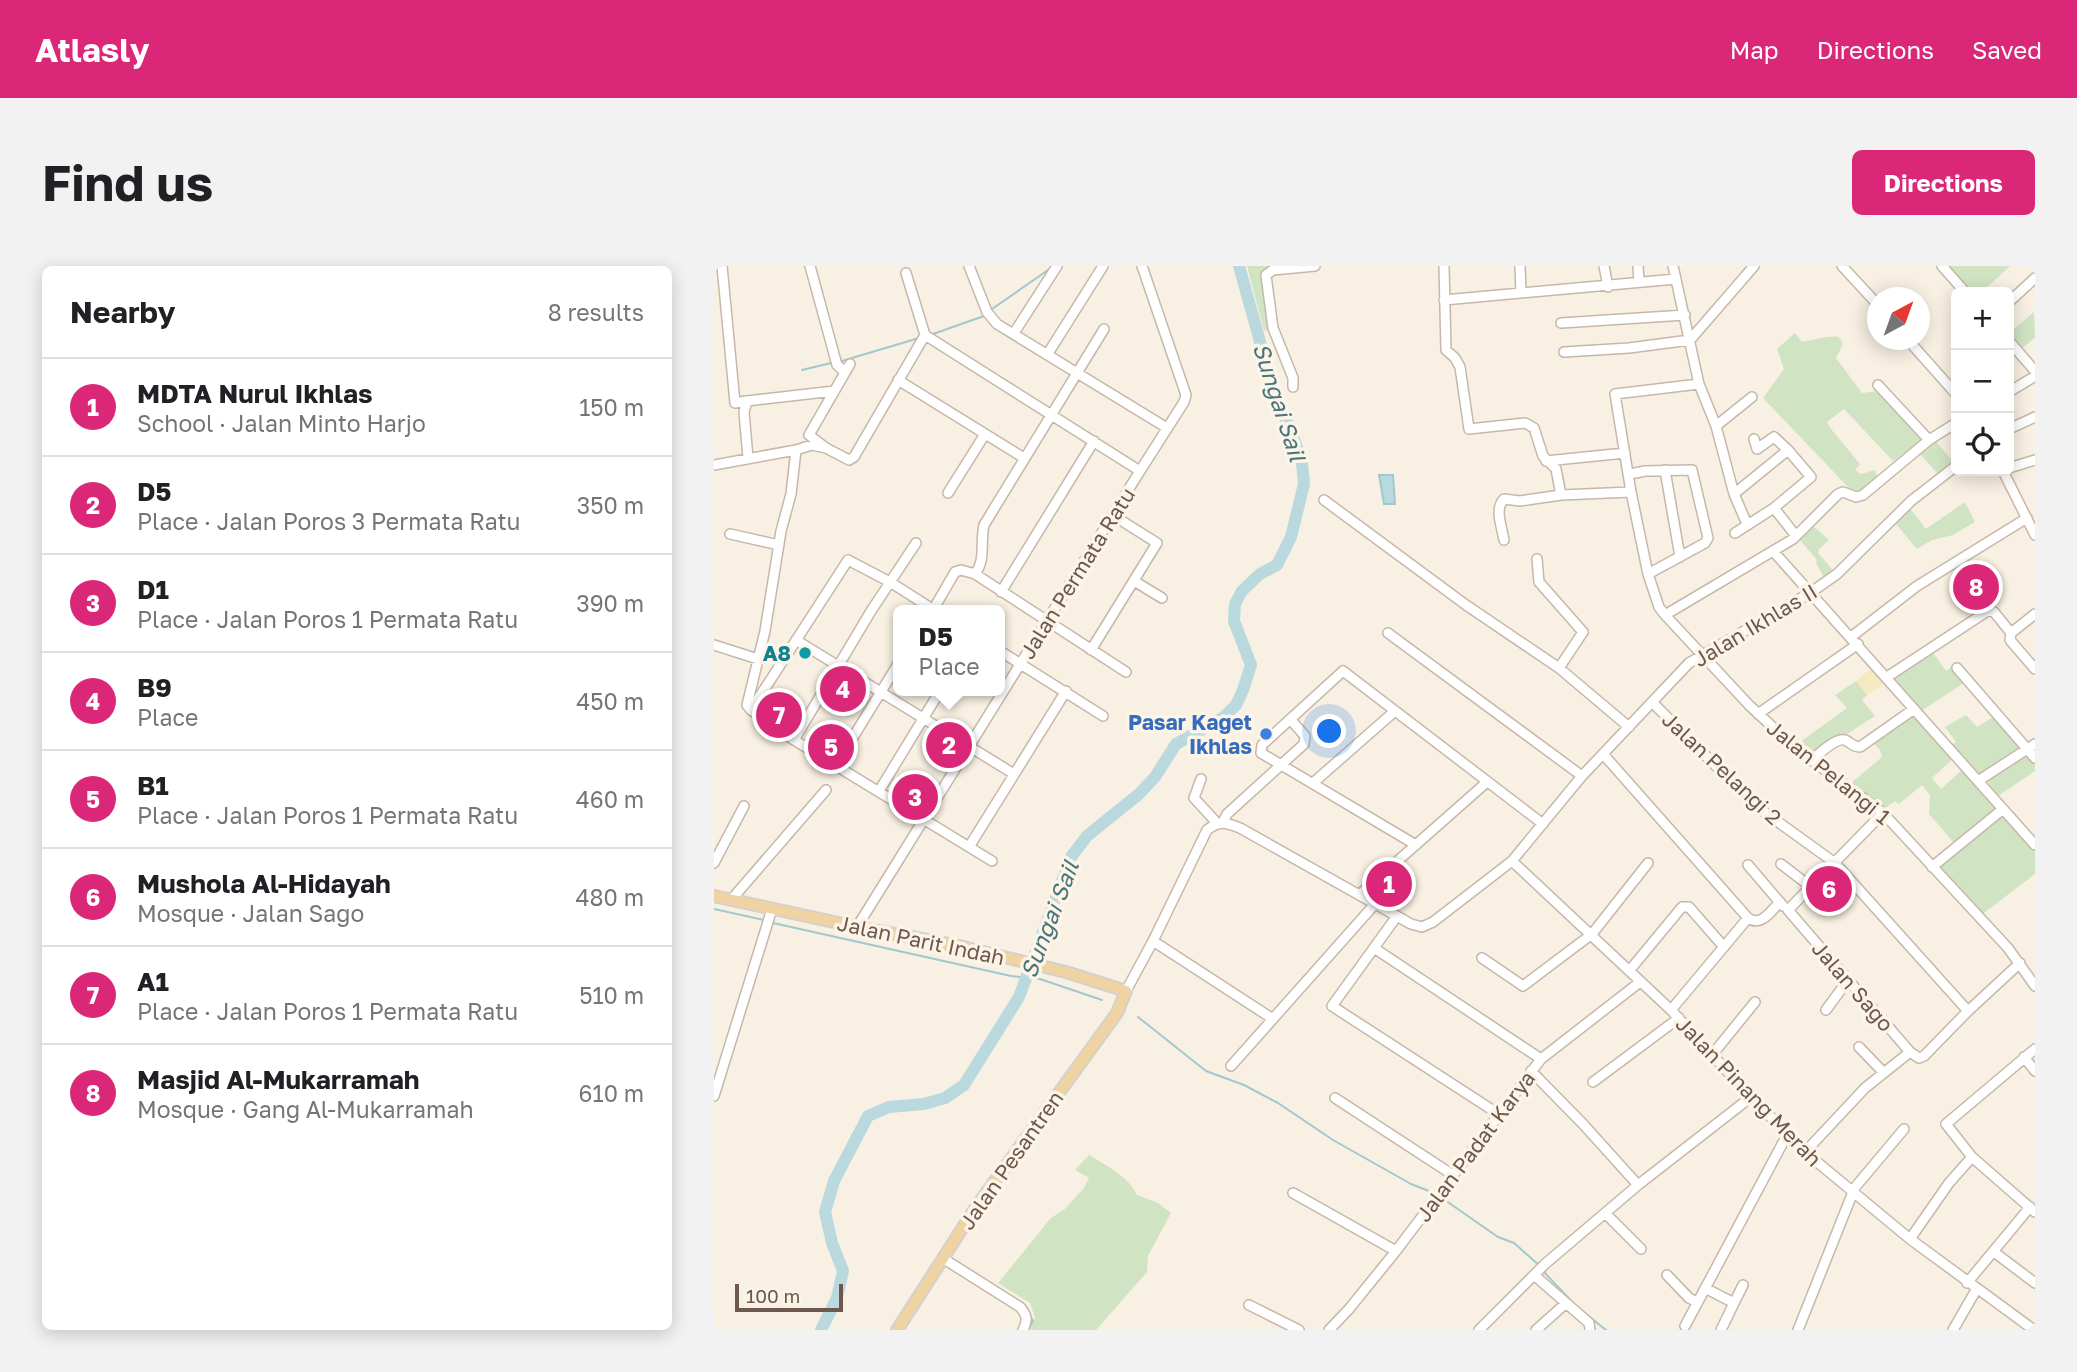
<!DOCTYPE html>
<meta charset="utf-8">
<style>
:root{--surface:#fff;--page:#f2f2f2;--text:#202124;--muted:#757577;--line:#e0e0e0;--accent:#db2777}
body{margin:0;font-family:"Golos Text",sans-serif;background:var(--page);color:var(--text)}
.controls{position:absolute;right:21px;top:21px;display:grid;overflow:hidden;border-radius:10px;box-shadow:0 4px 18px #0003}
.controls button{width:63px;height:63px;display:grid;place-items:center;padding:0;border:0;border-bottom:2px solid var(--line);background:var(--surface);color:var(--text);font:35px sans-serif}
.compass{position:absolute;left:1153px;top:21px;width:63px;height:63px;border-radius:50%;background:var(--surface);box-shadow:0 4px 18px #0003;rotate:41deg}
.scale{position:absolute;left:21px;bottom:18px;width:108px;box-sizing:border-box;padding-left:7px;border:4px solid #6c584c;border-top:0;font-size:19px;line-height:24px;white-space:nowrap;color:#6c584c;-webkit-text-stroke:5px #fcf4e7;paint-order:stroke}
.you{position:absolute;left:616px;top:466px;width:24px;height:24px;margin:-18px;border:5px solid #fff;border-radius:50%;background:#1a73e8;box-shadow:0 0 0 10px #1a73e833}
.badge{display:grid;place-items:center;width:46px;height:46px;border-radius:50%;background:var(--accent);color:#fff;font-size:23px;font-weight:700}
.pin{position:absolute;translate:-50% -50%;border:4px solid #fff;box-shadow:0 2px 7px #0006}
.popup{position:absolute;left:179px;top:339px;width:112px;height:91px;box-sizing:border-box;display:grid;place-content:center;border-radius:10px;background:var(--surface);filter:drop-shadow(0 2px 5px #0005);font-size:23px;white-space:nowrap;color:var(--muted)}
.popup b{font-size:26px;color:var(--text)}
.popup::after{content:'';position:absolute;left:50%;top:100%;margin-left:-14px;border:14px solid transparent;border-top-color:var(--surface)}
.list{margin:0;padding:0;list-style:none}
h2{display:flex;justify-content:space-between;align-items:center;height:91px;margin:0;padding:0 28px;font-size:30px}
h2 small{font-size:23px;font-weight:400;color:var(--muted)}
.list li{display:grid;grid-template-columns:46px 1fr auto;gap:21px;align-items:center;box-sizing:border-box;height:98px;padding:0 28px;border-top:2px solid var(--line)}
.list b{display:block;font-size:26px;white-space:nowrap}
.list p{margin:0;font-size:23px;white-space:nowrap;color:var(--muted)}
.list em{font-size:23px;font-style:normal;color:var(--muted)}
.icon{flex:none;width:38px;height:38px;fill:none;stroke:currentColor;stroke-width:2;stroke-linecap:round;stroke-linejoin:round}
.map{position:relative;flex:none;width:1321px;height:1064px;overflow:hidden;border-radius:10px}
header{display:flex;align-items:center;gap:42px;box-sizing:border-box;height:98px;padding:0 35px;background:var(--accent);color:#fff}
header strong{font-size:33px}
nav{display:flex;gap:38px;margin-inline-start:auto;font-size:24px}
.intro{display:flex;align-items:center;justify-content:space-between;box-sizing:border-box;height:168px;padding:0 42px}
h1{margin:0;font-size:49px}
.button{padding:18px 32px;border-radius:10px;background:var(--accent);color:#fff;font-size:24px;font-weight:700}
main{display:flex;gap:42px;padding:0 42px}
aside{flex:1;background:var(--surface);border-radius:10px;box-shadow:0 4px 18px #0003}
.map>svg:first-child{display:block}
.green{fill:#d0e4c3}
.sand{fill:#f4e9c0}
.water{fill:#b9d9df;stroke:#a1c8cf;stroke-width:2}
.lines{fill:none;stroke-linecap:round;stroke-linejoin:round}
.stream{stroke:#a1c8cf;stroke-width:2}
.river{stroke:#b9d9df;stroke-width:12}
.minor-casing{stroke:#c7b7ab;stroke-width:12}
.major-casing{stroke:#d6d0cd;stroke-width:14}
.minor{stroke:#fff;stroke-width:9}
.major{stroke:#f0d3a2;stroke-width:10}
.culture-dot{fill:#0f9aa8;stroke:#fcf4e7;stroke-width:2.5}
.shop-dot{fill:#3f7fe0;stroke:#fcf4e7;stroke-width:2.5}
.labels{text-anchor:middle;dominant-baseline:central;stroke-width:7;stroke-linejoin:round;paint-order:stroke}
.street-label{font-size:21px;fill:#6c584c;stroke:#fcf4e7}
.culture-label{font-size:21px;font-weight:bold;fill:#0d838f;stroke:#fcf4e7;text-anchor:end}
.shop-label{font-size:21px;font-weight:bold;fill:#366cbe;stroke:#fcf4e7;text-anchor:end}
.water-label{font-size:23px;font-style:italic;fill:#49747e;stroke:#fcf4e7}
</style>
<header>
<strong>Atlasly</strong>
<nav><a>Map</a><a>Directions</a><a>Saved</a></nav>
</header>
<div class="intro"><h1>Find us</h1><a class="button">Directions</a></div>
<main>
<aside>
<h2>Nearby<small>8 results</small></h2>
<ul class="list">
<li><span class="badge">1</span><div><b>MDTA Nurul Ikhlas</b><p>School · Jalan Minto Harjo</p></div><em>150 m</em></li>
<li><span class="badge">2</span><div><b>D5</b><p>Place · Jalan Poros 3 Permata Ratu</p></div><em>350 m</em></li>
<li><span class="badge">3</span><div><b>D1</b><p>Place · Jalan Poros 1 Permata Ratu</p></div><em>390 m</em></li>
<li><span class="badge">4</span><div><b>B9</b><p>Place</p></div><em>450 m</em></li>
<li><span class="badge">5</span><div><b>B1</b><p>Place · Jalan Poros 1 Permata Ratu</p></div><em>460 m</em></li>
<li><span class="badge">6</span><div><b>Mushola Al-Hidayah</b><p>Mosque · Jalan Sago</p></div><em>480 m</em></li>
<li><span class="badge">7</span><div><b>A1</b><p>Place · Jalan Poros 1 Permata Ratu</p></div><em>510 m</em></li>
<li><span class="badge">8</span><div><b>Masjid Al-Mukarramah</b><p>Mosque · Gang Al-Mukarramah</p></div><em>610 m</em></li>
</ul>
</aside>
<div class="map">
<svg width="1321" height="1064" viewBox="0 0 1321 1064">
<rect width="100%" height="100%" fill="#f8f0e2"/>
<!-- green -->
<path class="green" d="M533,0H559L555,2L557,62L550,65Z
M1233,0H1296L1268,26H1257Z
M1320,46L1321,72L1307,83L1295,67Z
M1081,67L1088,76C1099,74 1116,69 1125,71L1129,78L1122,92L1148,127L1164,125L1209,173L1205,179L1200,180L1179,195L1130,143L1113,156L1117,163L1146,198L1141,204L1147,208L1161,204L1163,211C1157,221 1146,228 1135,222L1049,132L1070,103L1063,83Z
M1220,173L1240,197L1224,208L1203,185Z
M1251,236L1261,256L1239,269L1218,274L1203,283L1181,257L1196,242L1212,263Z
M1099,260L1115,274L1105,283L1104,287L1119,304L1111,313L1102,297L1103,294L1085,273Z
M1218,385L1232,405L1239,400L1253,415L1207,445L1177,412Z
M1142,415L1153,429L1148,434L1161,450L1097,491L1082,479L1133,442L1121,429Z
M1199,447L1240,492L1218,512L1227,523L1250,502L1285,542L1242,579L1215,548L1216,529L1208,519L1185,538L1181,535L1170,543L1136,518L1168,491L1166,484L1158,476Z
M1252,449L1263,461L1281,450L1309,481L1266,510L1238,479L1242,476L1231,461Z
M1313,485L1321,495V505L1284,530L1272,513Z
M1288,546L1321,583V608L1266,650L1223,602Z
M375,889C393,900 414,910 423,929L444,937L457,947L434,990L433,1006L382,1064H316L321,1052L316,1037L284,1017L337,952L351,943L370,922L375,912L361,904Z"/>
<!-- sand -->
<path class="sand" d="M1160,400L1174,415L1153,429L1142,415Z"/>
<!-- water -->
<path class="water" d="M665,209H679L681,238H670Z"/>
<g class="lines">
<!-- stream -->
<path class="stream" d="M278,43L337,2
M219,68L270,50
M128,95L205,72
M88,104L117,97
M0,643L50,654
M59,657L297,710L326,713L388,734
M424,751L492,805L530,819L564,837L619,874L697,918L720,927
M19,753L33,708
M728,932L784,971L800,977L826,1000
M829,1005L861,1039L892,1064
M312,1041L319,1055L314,1064"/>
<!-- river -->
<path class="river" d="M107,1064L123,1032L129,1005L118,977L111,946L120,915L154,850L175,841L210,838L231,832L250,819L305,731L357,591L373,570L425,528L441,511L462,478L510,451L522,439L529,424L537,399L520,355L521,338L528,325L546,308L563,299L577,271L590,218L588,197L577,164L562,133L525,0"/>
<!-- minor casing -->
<g class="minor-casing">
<path id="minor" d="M8,0L21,137L32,135
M96,0L123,99L131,106
M255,0L273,46L283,58L453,162
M730,0L732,84L741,92L746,101L755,163L811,157L820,162L829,190L842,203L847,229
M806,0L807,27
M890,0L894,21
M924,0L925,16
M959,0L985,118L1002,160L1020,228L1033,258
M1128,0L1164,39
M1228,0L1251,26
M192,7L211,69
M730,34L962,13
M1295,36L1321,12
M847,57L971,49
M300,67L343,0
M976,74L1040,0
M1194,74L1242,128
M1295,75L1321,105
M850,86L915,82L976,74
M333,89L389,0
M136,98L95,169L112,182L135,194L140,191L211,69
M184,114L310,192
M985,118L901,128L917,226L934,308L945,341L951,349L1035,439L1080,481L1169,547L1294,682L1321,720
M1164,119L1215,174
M579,121V112L559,62L552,9L559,4L601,0
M1295,126L1321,110
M1002,160L1038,131
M1295,163L1321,151
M1040,173L1043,183L1060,171L1074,184
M34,192L30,146L33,135L120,125
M832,195L911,187
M0,199L82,184
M1295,202L1321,194
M951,204L966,291
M426,205L470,136L472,129L428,0
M1289,205L1321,269
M916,208L931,205L978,204L994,272L991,277L934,308
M234,227L271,168
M1020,228L1074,184L1097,211L1060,242L1021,267
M610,234L752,339L845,402L915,461
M1060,242L1082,270
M16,268L65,279
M790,274C788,261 780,243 790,233L806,235L847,229L917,226
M1059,285L1321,579
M823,293L825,316L869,366L845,402
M261,308C272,294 266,276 270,259L390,63
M420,315L448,332
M287,326L380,175
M219,344L241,306L247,304L261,308L412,406
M1321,348L1297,367L1296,374L1321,403
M951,349L1079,273L1124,228L1129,226L1142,231L1149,229L1215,174L1242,157
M674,367L868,510
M1137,371L1203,320L1313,252
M82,374L300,508
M0,379L44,393
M377,384L443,277L400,250
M286,385L389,450
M1243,402L1321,492
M1173,411L1275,344L1280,346L1297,367
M938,436L1042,540L1121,597L1254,745
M37,444L33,439L51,365L67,265L77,228L82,184L98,179L112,182
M37,444L80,474L278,595
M37,444L134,294L176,316L220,344
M1044,448L1144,378
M80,474L157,345L202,277
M889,488L1034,652C1047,661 1056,646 1066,636
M1097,494C1104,489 1122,471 1131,474C1138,477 1138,481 1146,481L1200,443
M122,499L184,398
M487,513L480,532L503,557
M1264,515L1321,478
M599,517L681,445
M165,525L226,425
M1169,547L1074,644L1196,786L1205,792L1210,790L1254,745L1306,697
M509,556L513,548L590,478L591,470L577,454
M702,579L547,487L548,479L629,405L829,558
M255,581L352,425
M798,595L957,744L1037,831L1091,886L1196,973L1320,1064
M0,597L30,540
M1067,598L1097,621
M1034,599L1069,640
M1218,601L1289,543
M645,629L773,516
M17,634L112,524
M683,650L618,740L786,849
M143,661L426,205L211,69
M439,675L559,753
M660,682L827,793
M768,692L809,720L878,668L934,597
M915,705L968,641H975L1010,681
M412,725L439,675L493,564C506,554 512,557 526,562L697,658L708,661L719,656L798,595L868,510L975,397L1096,327L1123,308L1197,235L1242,200
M957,744L1034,652
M1112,744L1134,714
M1145,781L1170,807
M1321,783L1232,858L1258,891L1321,946
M998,789L1041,736
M1310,791L1321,805
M517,800L661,638
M817,805L869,858L924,919
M879,816L965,752
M0,830L58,643
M621,832L739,909
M1091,886L1151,822L1196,786
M1138,925L1190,863
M579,927L682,985
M892,948L927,983
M1196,973L1235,917L1258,891
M1280,986L1321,1017
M230,993L306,1041C313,1049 314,1054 309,1064
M820,1009L875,1057L876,1064
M953,1009L975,1032L983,1036
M1253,1017L1316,941
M991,1022L1020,1037L1029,1019
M535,1039L585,1064
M971,1060L1073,869
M615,1064L635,1043L682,985L827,793L926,716
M765,1064L831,998L924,919L1037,831
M822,1064L851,1038
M1007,1064L1020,1037
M1084,1064L1139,926
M1239,1064L1262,1024"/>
</g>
<!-- major casing -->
<g class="major-casing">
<path id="major" d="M0,630L143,661L245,680L352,706L412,725L403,747L262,941L183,1064"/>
</g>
<!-- minor -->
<use href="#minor" class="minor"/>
<!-- major -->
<use href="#major" class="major"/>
</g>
<!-- markers -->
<circle class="culture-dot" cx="91" cy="387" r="7"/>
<circle class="shop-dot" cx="552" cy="468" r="7"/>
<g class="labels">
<!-- street labels -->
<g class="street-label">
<text transform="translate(363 307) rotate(-58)">Jalan Permata Ratu</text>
<text transform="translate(1041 359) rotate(-31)">Jalan Ikhlas II</text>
<text transform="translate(1008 502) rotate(43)">Jalan Pelangi 2</text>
<text transform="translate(1115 506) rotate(39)">Jalan Pelangi 1</text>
<text transform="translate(207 674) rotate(12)">Jalan Parit Indah</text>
<text transform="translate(1139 720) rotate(49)">Jalan Sago</text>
<text transform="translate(1035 825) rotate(46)">Jalan Pinang Merah</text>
<text transform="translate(761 880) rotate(-53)">Jalan Padat Karya</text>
<text transform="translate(297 894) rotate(-55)">Jalan Pesantren</text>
</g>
<!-- culture labels -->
<g class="culture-label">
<text x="77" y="387">A8</text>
</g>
<!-- shop labels -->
<g class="shop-label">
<text x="538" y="456">Pasar Kaget<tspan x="538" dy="24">Ikhlas</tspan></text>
</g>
<!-- water labels -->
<g class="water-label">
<text transform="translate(566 136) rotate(72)">Sungai Sail</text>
<text transform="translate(335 653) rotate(-69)">Sungai Sail</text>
</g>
</g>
</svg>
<div class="controls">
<button>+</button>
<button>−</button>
<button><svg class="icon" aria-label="locate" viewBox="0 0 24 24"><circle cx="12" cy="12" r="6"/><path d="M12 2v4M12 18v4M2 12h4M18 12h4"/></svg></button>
</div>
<svg class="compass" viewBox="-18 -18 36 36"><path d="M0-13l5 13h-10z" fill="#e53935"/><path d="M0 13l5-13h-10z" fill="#757577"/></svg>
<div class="scale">100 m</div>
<div class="you"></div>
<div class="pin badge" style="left:675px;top:618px">1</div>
<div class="pin badge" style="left:235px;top:479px">2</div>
<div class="popup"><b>D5</b>Place</div>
<div class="pin badge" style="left:201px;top:531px">3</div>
<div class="pin badge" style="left:129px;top:423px">4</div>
<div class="pin badge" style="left:117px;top:481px">5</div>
<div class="pin badge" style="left:1115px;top:623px">6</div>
<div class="pin badge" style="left:65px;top:449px">7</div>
<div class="pin badge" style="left:1262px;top:321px">8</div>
</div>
</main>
